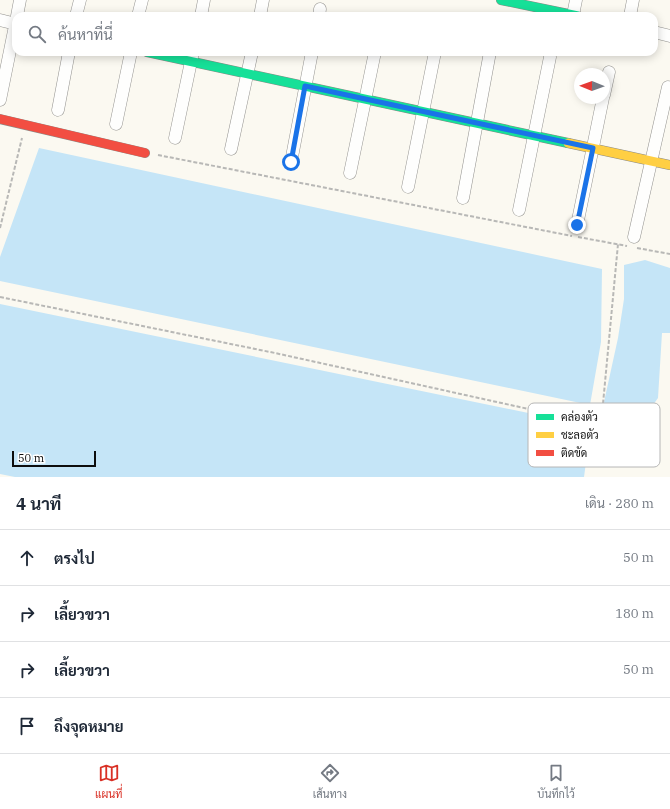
<!DOCTYPE html>
<html lang="th">
<meta charset="utf-8">
<style>
:root{--surface:#fff;--page:#f6f6f7;--text:#1f2937;--muted:#747a83;--line:#e0e1e3;--accent:#d93025}
body{margin:0;font-family:"IBM Plex Serif",Sarabun,serif;background:var(--page);color:var(--text)}
.compass{position:absolute;left:574px;top:68px;width:36px;height:36px;border-radius:50%;background:var(--surface);box-shadow:0 2px 10px #0003;rotate:271deg}
.scale{position:absolute;left:12px;bottom:10px;width:84px;box-sizing:border-box;padding-left:4px;border:2px solid #0d0d0d;border-top:0;font-size:11px;line-height:14px;white-space:nowrap;color:#0d0d0d;-webkit-text-stroke:3px #fff;paint-order:stroke}
.stop{position:absolute;width:12px;height:12px;margin:-9px;border:3px solid #1a73e8;border-radius:50%;background:#fff}
.stop.end{background:#1a73e8;border-color:#fff;box-shadow:0 1px 4px #0008}
.list{margin:0;padding:0;list-style:none}
h2{display:flex;justify-content:space-between;align-items:center;height:52px;margin:0;padding:0 16px;font-size:17px}
h2 small{font-size:13px;font-weight:400;color:var(--muted)}
.list li{display:grid;grid-template-columns:26px 1fr auto;gap:12px;align-items:center;box-sizing:border-box;height:56px;padding:0 16px;border-top:1px solid var(--line)}
.list b{display:block;font-size:15px;white-space:nowrap}
.list em{font-size:13px;font-style:normal;color:var(--muted)}
.icon{flex:none;width:22px;height:22px;fill:none;stroke:currentColor;stroke-width:2;stroke-linecap:round;stroke-linejoin:round}
.map{position:relative;flex:none;width:670px;height:477px;overflow:hidden}
.search{position:absolute;background:var(--surface);box-shadow:0 2px 10px #0003;left:12px;right:12px;top:12px;height:44px;display:flex;align-items:center;gap:10px;box-sizing:border-box;padding:0 14px;border-radius:12px;color:var(--muted);font-size:15px}
.sheet{height:276px;background:var(--surface)}
nav{display:flex;justify-content:space-around;align-items:center;box-sizing:border-box;height:56px;border-top:1px solid var(--line);background:var(--surface);font-size:11px;color:var(--muted)}
nav a{display:grid;justify-items:center;gap:2px}
nav .on{color:var(--accent)}
.map>svg:first-child{display:block}
.water{fill:#c5e5f7}
.lines{fill:none;stroke-linecap:round;stroke-linejoin:round}
.street-casing{stroke:#949390;stroke-width:13}
.fast-casing{stroke:#8b8a86;stroke-width:10}
.slow-casing{stroke:#8b8a86;stroke-width:10}
.jam-casing{stroke:#8b8a86;stroke-width:10}
.path{stroke:#b8b8b6;stroke-width:2;stroke-dasharray:4 2;stroke-linecap:butt}
.street{stroke:#fefefd;stroke-width:12}
.fast{stroke:#16e098;stroke-width:9}
.slow{stroke:#ffcf43;stroke-width:9}
.jam{stroke:#f24e42;stroke-width:9}
.route{stroke:#1a73e8;stroke-width:5}
.key{fill:#fff;stroke:#b6b6b6;stroke-width:1}
.key-label{font-size:11px;fill:#0d0d0d}
</style>
<div class="map">
<svg width="670" height="477" viewBox="0 0 670 477">
<rect width="100%" height="100%" fill="#fbf9f1"/>
<!-- water -->
<path class="water" d="M39,148L602,269L601,342L590,405L0,281V257Z
M645,260L670,268V333H662L658,398L645,416L624,419L608,414L604,402L618,338L624,299V265Z
M0,304L591,426L584,477H15L0,474Z"/>
<g class="lines">
<!-- street casing -->
<g class="street-casing">
<path id="street" d="M573,15L576,0
M17,16L20,0
M76,16L80,0
M138,16L142,0
M201,16L204,0
M260,16L263,0
M319,16L320,9
M630,16L633,0
M0,20L16,24
M654,32L670,36
M604,95L609,72
M0,100L16,21
M58,110L69,52
M116,124L131,52
M175,138L193,52
M231,149L252,52
M291,162L312,52
M350,173L375,52
M408,187L435,52
M463,198L490,52
M519,210L550,57
M577,225L603,98
M634,237L668,87"/>
</g>
<!-- fast casing -->
<g class="fast-casing">
<path id="fast" d="M501,0L578,16
M147,52L568,143"/>
</g>
<!-- slow casing -->
<g class="slow-casing">
<path id="slow" d="M568,143L670,165"/>
</g>
<!-- jam casing -->
<g class="jam-casing">
<path id="jam" d="M0,119L145,153"/>
</g>
<!-- path -->
<path class="path" d="M158,155L572,236
M0,228L22,138
M578,237L627,246
M637,248L670,254
M0,297L275,353L601,425L618,244"/>
<!-- street -->
<use href="#street" class="street"/>
<!-- fast -->
<use href="#fast" class="fast"/>
<!-- slow -->
<use href="#slow" class="slow"/>
<!-- jam -->
<use href="#jam" class="jam"/>
</g>
<g class="lines">
<!-- route -->
<path class="route" d="M291,162L305,86L593,148L577,225"/>
</g>
<!-- legend -->
<rect x="528" y="403" width="132" height="64" rx="6" class="key"/>
<rect x="536" y="414" width="18" height="6" fill="#16e098"/>
<rect x="536" y="432" width="18" height="6" fill="#ffcf43"/>
<rect x="536" y="450" width="18" height="6" fill="#f24e42"/>
<g class="key-label">
<text x="561" y="421">คล่องตัว</text>
<text x="561" y="439">ชะลอตัว</text>
<text x="561" y="457">ติดขัด</text>
</g>
</svg>
<svg class="compass" viewBox="-18 -18 36 36"><path d="M0-13l5 13h-10z" fill="#e53935"/><path d="M0 13l5-13h-10z" fill="#747a83"/></svg>
<div class="scale">50 m</div>
<div class="stop" style="left:291px;top:162px"></div>
<div class="stop end" style="left:577px;top:225px"></div>
<div class="search"><svg class="icon" aria-label="search" viewBox="0 0 24 24"><circle cx="10" cy="10" r="6"/><path d="M15 15l6 6"/></svg>ค้นหาที่นี่</div>
</div>
<section class="sheet">
<h2>4 นาที<small>เดิน · 280 m</small></h2>
<ul class="list">
<li><svg class="icon" aria-label="ahead" viewBox="0 0 24 24"><path d="M12 20V5M6 11l6-6 6 6"/></svg><div><b>ตรงไป</b></div><em>50 m</em></li>
<li><svg class="icon" aria-label="right" viewBox="0 0 24 24"><path d="M7 20v-9h11M14 6l5 5-5 5"/></svg><div><b>เลี้ยวขวา</b></div><em>180 m</em></li>
<li><svg class="icon" aria-label="right" viewBox="0 0 24 24"><path d="M7 20v-9h11M14 6l5 5-5 5"/></svg><div><b>เลี้ยวขวา</b></div><em>50 m</em></li>
<li><svg class="icon" aria-label="arrive" viewBox="0 0 24 24"><path d="M6 21V4h12l-3 4 3 4H6"/></svg><div><b>ถึงจุดหมาย</b></div></li>
</ul>
</section>
<nav>
<a class="on"><svg class="icon" aria-label="map" viewBox="0 0 24 24"><path d="M3 6l6-2 6 2 6-2v14l-6 2-6-2-6 2zM9 4v14M15 6v14"/></svg>แผนที่</a>
<a><svg class="icon" aria-label="directions" viewBox="0 0 24 24"><path d="M12 3l9 9-9 9-9-9zM9 14v-3h6M13 9l2 2-2 2"/></svg>เส้นทาง</a>
<a><svg class="icon" aria-label="saved" viewBox="0 0 24 24"><path d="M7 4h10v16l-5-4-5 4z"/></svg>บันทึกไว้</a>
</nav>
